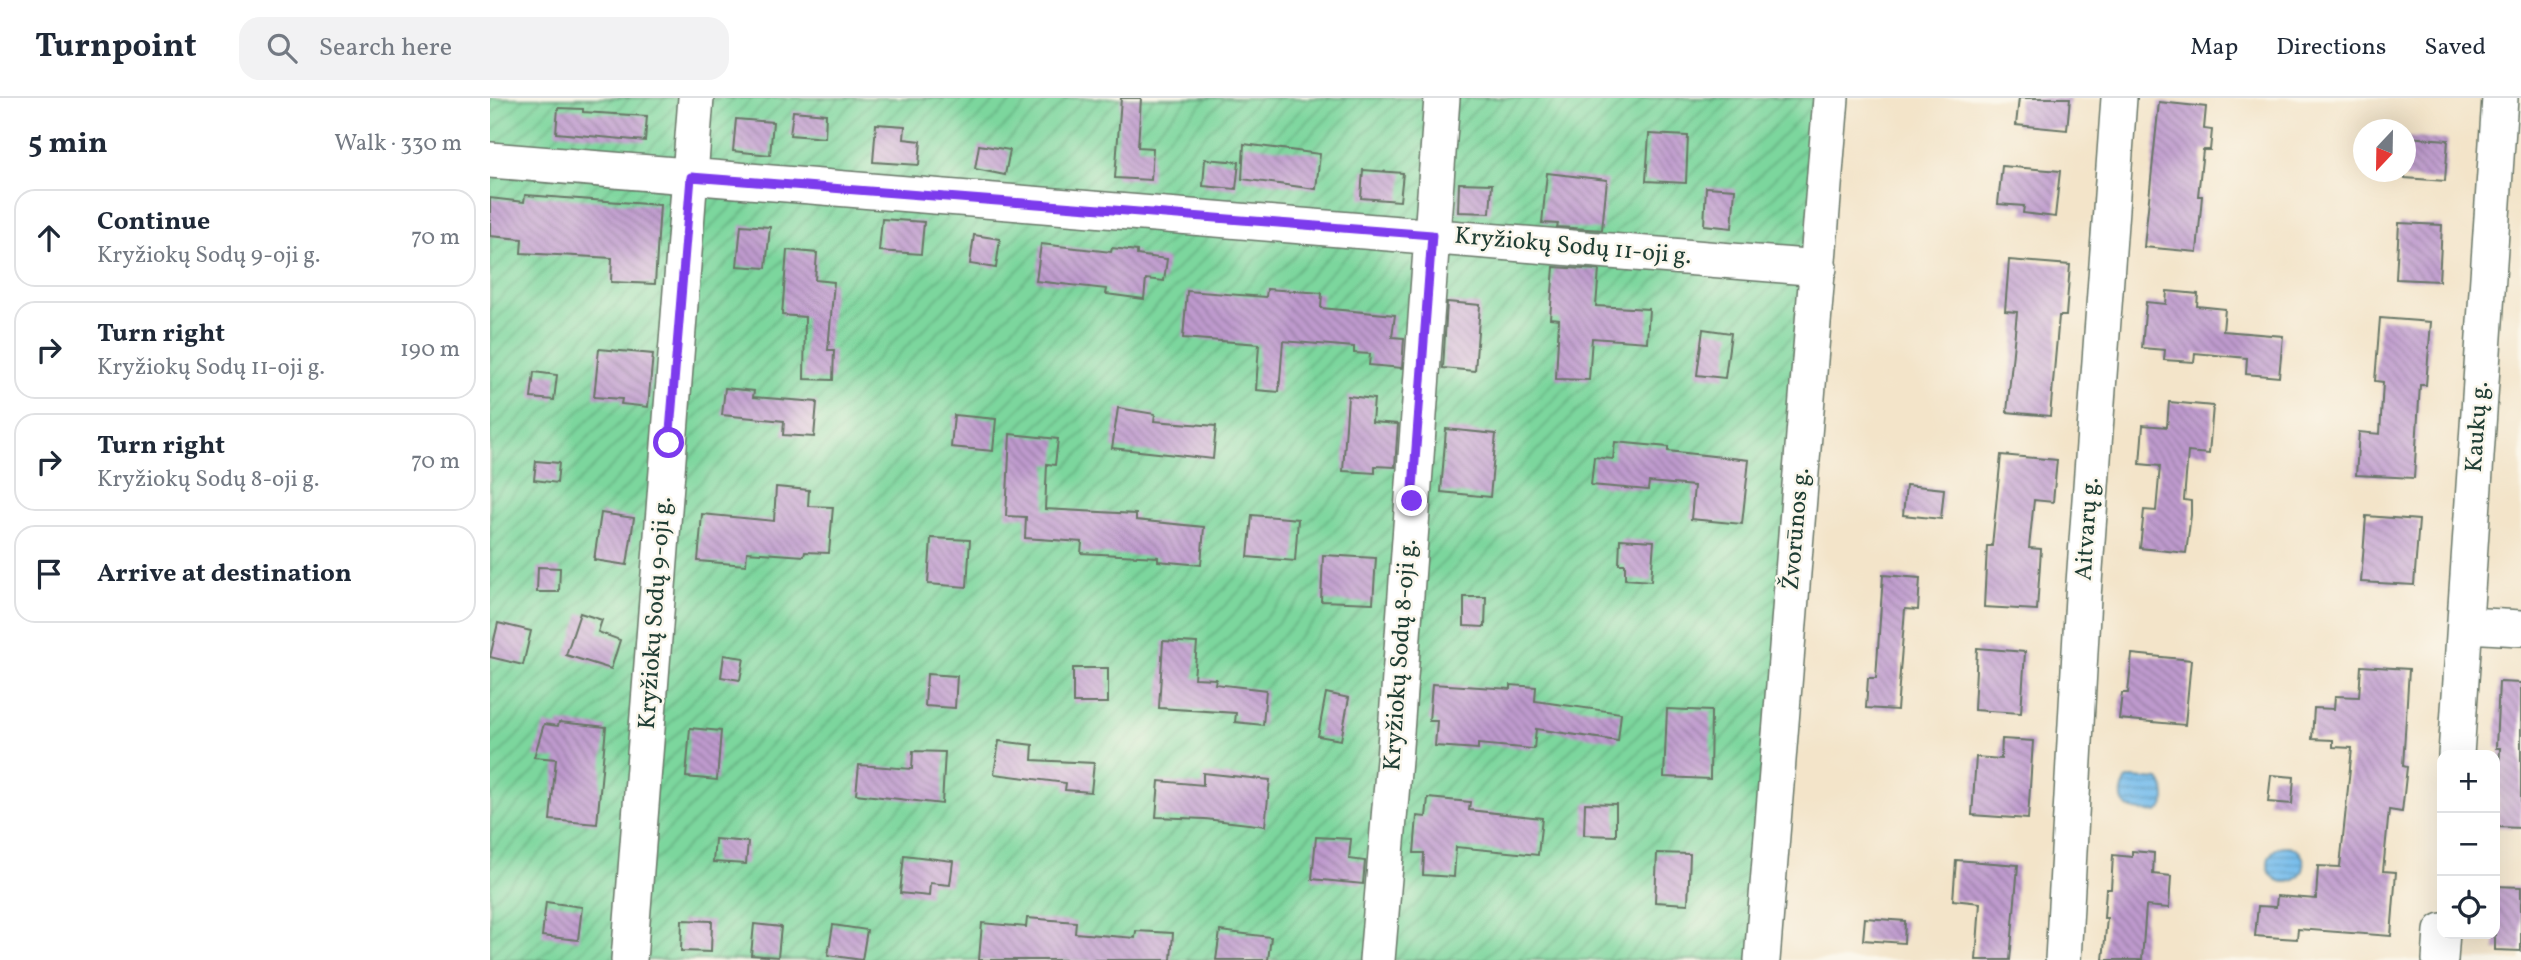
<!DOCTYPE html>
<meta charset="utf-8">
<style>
:root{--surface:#fff;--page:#f2f2f3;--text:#1f2937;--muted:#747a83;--line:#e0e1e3}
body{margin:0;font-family:Vollkorn,serif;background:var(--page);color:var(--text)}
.controls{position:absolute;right:21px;bottom:21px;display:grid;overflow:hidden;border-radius:14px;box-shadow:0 7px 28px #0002}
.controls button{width:63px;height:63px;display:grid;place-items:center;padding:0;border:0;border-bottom:2px solid var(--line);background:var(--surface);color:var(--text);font:35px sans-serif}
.compass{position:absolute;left:1863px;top:21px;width:63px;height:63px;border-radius:50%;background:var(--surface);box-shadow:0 7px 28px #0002;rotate:202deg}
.stop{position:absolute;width:21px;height:21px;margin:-16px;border:5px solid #7c3aed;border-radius:50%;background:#fff}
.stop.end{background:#7c3aed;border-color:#fff;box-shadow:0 2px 7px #0008}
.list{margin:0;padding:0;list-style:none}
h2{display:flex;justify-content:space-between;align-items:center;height:91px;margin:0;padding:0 28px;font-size:30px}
h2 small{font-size:23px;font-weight:400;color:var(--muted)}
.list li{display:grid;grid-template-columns:46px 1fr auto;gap:21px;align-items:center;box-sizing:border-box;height:98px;margin:0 14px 14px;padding:0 14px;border:2px solid var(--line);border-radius:21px}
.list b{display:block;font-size:26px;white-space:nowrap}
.list p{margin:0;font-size:23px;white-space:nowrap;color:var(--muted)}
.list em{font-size:23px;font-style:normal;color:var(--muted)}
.icon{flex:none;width:38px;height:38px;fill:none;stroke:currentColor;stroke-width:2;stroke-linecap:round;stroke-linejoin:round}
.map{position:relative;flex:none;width:2031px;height:862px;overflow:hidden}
header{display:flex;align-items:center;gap:42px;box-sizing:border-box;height:98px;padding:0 35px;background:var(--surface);border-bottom:2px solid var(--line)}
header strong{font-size:33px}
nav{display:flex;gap:38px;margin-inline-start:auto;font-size:24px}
.search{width:490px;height:63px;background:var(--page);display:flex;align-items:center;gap:18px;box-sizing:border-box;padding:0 24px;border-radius:21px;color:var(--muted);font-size:26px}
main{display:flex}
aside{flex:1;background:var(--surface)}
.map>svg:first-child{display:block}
.garden{fill:url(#garden-furrows);stroke:#4e8a68;stroke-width:2}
.water{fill:url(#water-rules);stroke:#4a7c90;stroke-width:2}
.building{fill:url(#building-back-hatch)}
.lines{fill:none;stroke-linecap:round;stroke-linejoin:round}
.minor-casing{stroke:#697768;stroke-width:38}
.minor{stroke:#fff;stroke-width:35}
.route{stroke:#7c3aed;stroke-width:9}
.labels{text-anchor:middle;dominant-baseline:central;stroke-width:5;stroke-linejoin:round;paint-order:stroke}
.street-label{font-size:24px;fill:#1f3d34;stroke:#fbf7ec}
</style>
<header>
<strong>Turnpoint</strong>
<div class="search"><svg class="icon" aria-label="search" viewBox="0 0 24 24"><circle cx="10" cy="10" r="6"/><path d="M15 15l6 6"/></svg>Search here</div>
<nav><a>Map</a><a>Directions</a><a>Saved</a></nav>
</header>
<main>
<aside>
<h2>5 min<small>Walk · 330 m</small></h2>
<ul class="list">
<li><svg class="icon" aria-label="ahead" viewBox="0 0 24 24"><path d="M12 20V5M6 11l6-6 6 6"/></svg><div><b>Continue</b><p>Kryžiokų Sodų 9-oji g.</p></div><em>70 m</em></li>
<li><svg class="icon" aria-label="right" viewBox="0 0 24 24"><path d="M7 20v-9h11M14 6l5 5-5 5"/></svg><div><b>Turn right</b><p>Kryžiokų Sodų 11-oji g.</p></div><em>190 m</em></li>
<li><svg class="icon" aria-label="right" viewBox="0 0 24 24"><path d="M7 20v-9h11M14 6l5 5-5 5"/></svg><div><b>Turn right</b><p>Kryžiokų Sodų 8-oji g.</p></div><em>70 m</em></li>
<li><svg class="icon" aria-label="arrive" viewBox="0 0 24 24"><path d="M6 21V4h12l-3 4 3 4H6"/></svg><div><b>Arrive at destination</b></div></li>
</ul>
</aside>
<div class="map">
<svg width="2031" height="862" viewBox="0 0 2031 862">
<defs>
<pattern id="garden-furrows" width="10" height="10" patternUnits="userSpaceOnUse" patternTransform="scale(1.75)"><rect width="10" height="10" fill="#7cd69d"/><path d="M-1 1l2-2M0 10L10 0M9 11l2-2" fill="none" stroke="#65af81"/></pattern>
<pattern id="water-rules" width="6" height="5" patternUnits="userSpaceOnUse" patternTransform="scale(1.75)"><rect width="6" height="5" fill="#74bcec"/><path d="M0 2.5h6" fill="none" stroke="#5f9ac0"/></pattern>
<pattern id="building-back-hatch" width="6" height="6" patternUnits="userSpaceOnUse" patternTransform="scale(1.75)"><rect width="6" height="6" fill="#be9acd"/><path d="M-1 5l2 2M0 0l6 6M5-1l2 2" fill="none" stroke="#9a7fa7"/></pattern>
</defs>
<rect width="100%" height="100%" fill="#fbf7ec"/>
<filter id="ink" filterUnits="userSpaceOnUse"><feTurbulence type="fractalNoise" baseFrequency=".0143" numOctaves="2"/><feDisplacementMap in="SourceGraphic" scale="14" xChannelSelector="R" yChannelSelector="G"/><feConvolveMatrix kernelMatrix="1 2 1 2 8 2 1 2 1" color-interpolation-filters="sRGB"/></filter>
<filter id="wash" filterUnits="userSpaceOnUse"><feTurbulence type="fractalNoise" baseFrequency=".00686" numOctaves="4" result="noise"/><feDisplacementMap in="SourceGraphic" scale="28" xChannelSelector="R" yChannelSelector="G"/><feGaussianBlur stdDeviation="1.57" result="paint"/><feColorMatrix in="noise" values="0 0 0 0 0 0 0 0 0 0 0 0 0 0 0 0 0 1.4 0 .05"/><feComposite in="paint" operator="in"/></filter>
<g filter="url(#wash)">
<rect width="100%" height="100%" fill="#f3e4c9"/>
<!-- garden -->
<path class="garden" d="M0,0H1330L1268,862H0Z"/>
<!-- water -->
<path class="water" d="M1642,680L1669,682C1675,689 1679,707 1669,713C1664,716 1658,714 1652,713C1632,711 1627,701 1636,682Z
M1778 766a18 18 0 1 1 36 0a18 18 0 1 1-36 0Z"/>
<g id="blocks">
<!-- building -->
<path class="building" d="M631,0H651L648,49L663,50L661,82L625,80Z
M1529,0H1580L1577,32L1526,27Z
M1669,4L1716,9L1714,31L1722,32L1720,52H1713L1708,98H1712L1707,154L1654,149Z
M68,10L93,11V14L157,18L155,43L66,35Z
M303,13L336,16L335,40L300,37Z
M246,21L283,24L280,57L243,53Z
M386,26L415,28L414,41L431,43L429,67L383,64Z
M1159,36L1198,38L1196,85L1156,83Z
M1915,39L1958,42L1955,83L1915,80Z
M754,46L830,56L826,91L752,81Z
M489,47L520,52L515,77L485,71Z
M715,61L749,64L746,91L713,88Z
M1512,68L1570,73L1565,119L1533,115L1534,108L1508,106Z
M873,72L913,75L910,103L871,100Z
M1057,75L1117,82L1112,132L1067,129L1068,126L1052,125Z
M969,85L1002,86L1000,115L968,114Z
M1216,89L1245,91L1242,130L1214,127Z
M35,97L170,107L165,186L121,184L122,160L31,155L32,141L0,138V100L34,104Z
M392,121L434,124L431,156L389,153Z
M1909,125L1952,127L1949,183L1906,181Z
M251,127L280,129L276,170L247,168Z
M484,137L510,141L506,170L480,166Z
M551,146L621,154L622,150L647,153V157L677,161L674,183L656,181L654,201L616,196L617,191L546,183Z
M297,152L327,155L325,182L344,184L338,252H344L343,282L314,281L315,219L292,217Z
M1519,162L1580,167L1576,218H1569L1560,318L1517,314L1527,214L1515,213Z
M1064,169L1109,172L1106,208L1159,211L1157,244L1102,240L1099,282L1066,281L1069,221L1060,220Z
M777,191L832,195L831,210L905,217L902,239L914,240L912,270L879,267L880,256L864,255V249L793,243L789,294L766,292L769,246L693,240L697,193L776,199Z
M1677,193L1708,196L1707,208L1735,211L1733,233L1793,238L1789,279L1756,276L1757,260L1705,255L1704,264L1674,262L1675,252L1652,250L1656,204L1676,206Z
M957,204L990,207L985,273L953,270Z
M1890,220L1941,224L1936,287H1930L1924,380L1866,377L1869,334L1890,336L1893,284L1885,283Z
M1213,231L1241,235L1235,280L1207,277Z
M109,251L163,256L158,309L131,306L132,301L104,299Z
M44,274L67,277L64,302L41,300Z
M235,290L264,293L263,299L327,304L324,339L293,337L294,323L232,317Z
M858,298L884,301L882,324L908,326L905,369L885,368V375L853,373Z
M1679,304L1723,308L1719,356L1698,354L1694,402L1701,403V417L1696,455L1650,450L1654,412L1666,413L1670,368L1650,366L1653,327L1677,329Z
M628,310L665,316L664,323L726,328L723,361L622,350Z
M464,317L506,321L503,353L461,349Z
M956,331L1006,336L1000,399L951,394Z
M520,336L568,341L565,367L557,366L555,411L646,416V422L714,429L711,467L668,463V459L591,455L592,444L535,440L536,419L516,418Z
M1125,344L1178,349V353L1259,362L1252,426L1201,421L1204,388L1159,384L1158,392L1101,387L1104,359L1123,361Z
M1511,357L1567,362L1563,404L1544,402L1539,450L1551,451L1547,512L1494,509L1497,448H1502Z
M46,363L69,365L67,385L44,382Z
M1416,387L1454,391L1451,421L1413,417Z
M286,389L319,392L318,408L343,409L339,455L315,454L314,458L257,454L256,467L208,463L212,416L284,423Z
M111,415L144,420L137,467L104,462Z
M762,417L808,421L805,463L758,459Z
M1876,418L1929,422L1924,487L1871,484Z
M441,440L480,442L477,489L438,486Z
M1130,441L1164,443L1161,483L1135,481V466H1129Z
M833,457L886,460L883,505L831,503Z
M48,469L70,470L69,494H47Z
M1393,477L1430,480L1428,512L1415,511L1407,612L1376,610L1378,580H1386Z
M974,499H996L995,529L974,528Z
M90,515L112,522L108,534L130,542L121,571L76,557Z
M8,525L41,533L33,567L0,559Z
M673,543L707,545L704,580L726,581L725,586L776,592L773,627L745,624L746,615L669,610Z
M1487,550L1535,554L1531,615L1484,612Z
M1642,556L1701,562L1695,627L1629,621L1632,595H1638Z
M234,557L254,560L250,582L231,579Z
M1871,568L1919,571L1913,668L1917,669L1912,714L1899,712L1893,773L1906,774L1901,838L1808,831L1807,841L1765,838L1768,808L1786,809L1787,798L1826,801L1828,768L1850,769L1862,650L1843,649V642L1822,641L1824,610L1844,611L1845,598L1869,599Z
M583,570H618V605H583Z
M437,576L467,578L465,610L435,608Z
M2009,584L2031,585V730L2007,729L2010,650H2006Z
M942,586L1021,591V587L1046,589L1045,603L1131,615L1128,643L1046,631L1044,651L988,646V651L945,648L947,623H939Z
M836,595L859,600L851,642L828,638Z
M1177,611L1221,613L1220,681L1174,679Z
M69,624L116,629L107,726L60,722L66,661L44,659L54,626L68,628Z
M200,630L231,633L227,682L196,679Z
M1512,641L1543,643L1538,721L1482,717L1486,659L1511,661Z
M509,643L543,647L542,662L604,665L601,694L575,692L576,685L504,676Z
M423,653L455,654L452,706L366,696L369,667L422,671Z
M713,675L780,682L775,728L715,721L666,719L669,683L713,687Z
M1781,677L1804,679L1802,706L1778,704Z
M938,700L980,704L979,712L1052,720L1048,757L966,749L964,779L933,777L934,755H924L927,718L936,719Z
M1095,705L1126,706V738L1094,737Z
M826,739L861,741L859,761L875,763L873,786L822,781Z
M225,741L258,744L256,766L223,764Z
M1642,753L1664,755L1663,776L1681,778L1679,810L1656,808L1652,862H1613L1617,820H1614L1616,791H1621L1623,757L1642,759Z
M1167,755L1200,756L1198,806L1165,804Z
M414,757L463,763L460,787L440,785L439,798L410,795Z
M1466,762L1528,767L1520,862H1486L1490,805L1463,802Z
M2005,788L2031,789V853L2005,852Z
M56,804L92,809L88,842L52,838Z
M537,820L586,824L585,835L645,840L646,833L683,835L681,862H489L492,825L536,829Z
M1375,820L1415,823L1414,845L1373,842Z
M192,822L222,823L221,854L191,853Z
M264,826L291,829L288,859L261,857Z
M343,827L377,832L372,862L338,857Z
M730,833L781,839L778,862H726Z"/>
</g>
</g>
<g filter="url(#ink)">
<use href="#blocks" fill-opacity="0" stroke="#697768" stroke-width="2"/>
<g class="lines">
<!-- minor casing -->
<g class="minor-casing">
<path id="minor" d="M0,62L1329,170
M1976,527L2031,530
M1966,657L2010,0
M139,862L206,0
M887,862L904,662L952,0
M1272,862L1341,0
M1573,862L1593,499L1629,0
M1950,862L1952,833"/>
</g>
<!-- minor -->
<use href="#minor" class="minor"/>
</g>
</g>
<g class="lines" filter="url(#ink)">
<!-- route -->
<path class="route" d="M179,345L201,79L942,137L922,403"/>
</g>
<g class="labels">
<!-- street labels -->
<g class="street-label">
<text transform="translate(1083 149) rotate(5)">Kryžiokų Sodų 11-oji g.</text>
<text transform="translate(1988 329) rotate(-86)">Kaukų g.</text>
<text transform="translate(1307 431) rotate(-85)">Žvorūnos g.</text>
<text transform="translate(1598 431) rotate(-86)">Aitvarų g.</text>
<text transform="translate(166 515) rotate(-86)">Kryžiokų Sodų 9-oji g.</text>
<text transform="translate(911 557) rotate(-86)">Kryžiokų Sodų 8-oji g.</text>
</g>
</g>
</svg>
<div class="controls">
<button>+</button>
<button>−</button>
<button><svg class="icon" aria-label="locate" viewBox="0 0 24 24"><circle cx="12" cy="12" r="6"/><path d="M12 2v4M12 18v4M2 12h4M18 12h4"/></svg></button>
</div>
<svg class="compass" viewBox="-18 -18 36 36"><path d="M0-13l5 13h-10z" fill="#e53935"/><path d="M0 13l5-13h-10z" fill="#747a83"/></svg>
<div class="stop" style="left:179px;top:345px"></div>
<div class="stop end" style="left:922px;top:403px"></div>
</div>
</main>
